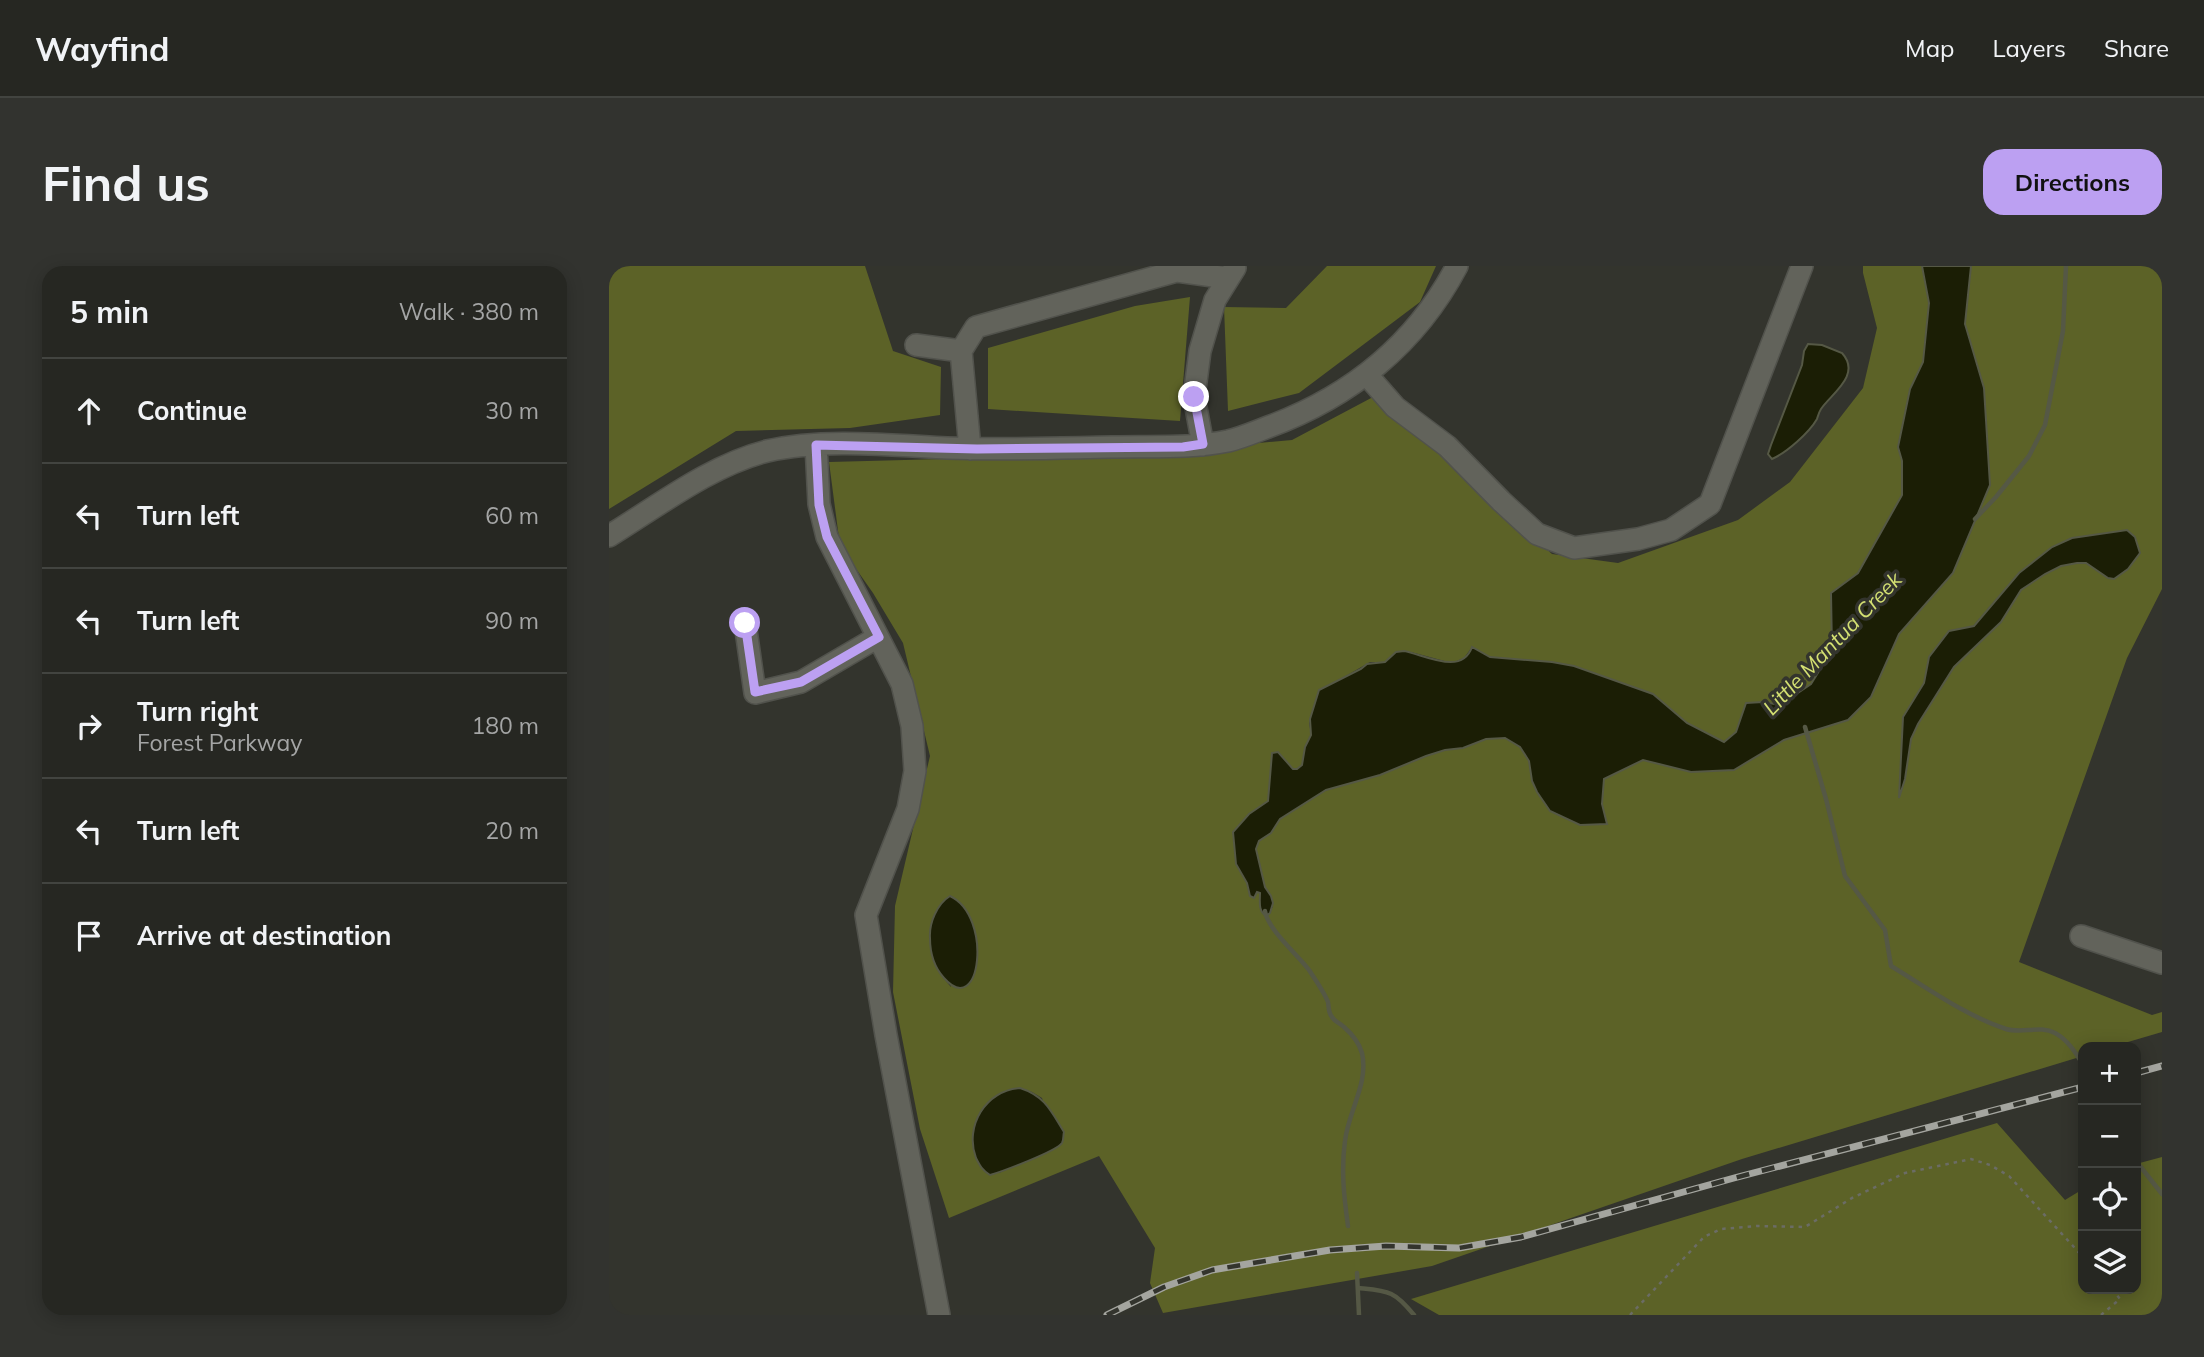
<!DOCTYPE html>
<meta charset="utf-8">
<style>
:root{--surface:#262722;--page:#32332f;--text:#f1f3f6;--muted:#a4a5a5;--line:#424440;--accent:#bca0f2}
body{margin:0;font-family:Mulish,sans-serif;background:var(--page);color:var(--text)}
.controls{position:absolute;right:21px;bottom:21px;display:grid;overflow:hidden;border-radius:14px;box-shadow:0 4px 18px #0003}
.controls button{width:63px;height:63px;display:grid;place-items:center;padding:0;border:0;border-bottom:2px solid var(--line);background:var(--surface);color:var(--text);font:35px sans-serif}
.stop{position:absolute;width:21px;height:21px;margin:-16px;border:5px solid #bca0f2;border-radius:50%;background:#fff}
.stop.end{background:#bca0f2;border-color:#fff;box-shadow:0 2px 7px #0008}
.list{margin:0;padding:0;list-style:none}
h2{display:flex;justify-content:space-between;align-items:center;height:91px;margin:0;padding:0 28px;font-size:30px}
h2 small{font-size:23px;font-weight:400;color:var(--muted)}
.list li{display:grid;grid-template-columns:46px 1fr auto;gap:21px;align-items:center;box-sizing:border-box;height:105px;padding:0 28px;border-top:2px solid var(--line)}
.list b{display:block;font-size:26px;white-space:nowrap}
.list p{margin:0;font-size:23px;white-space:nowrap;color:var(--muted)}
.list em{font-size:23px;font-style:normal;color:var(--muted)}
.icon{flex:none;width:38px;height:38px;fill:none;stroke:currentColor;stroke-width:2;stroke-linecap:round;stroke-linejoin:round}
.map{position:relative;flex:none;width:1553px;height:1049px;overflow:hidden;border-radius:21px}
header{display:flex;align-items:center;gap:42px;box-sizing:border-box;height:98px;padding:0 35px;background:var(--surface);border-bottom:2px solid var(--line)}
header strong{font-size:33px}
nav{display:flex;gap:38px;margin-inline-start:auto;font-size:24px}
.intro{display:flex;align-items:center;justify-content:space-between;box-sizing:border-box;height:168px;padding:0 42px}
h1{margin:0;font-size:49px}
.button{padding:18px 32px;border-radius:21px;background:var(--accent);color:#111;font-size:24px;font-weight:700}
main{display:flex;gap:42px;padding:0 42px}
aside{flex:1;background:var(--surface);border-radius:21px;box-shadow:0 4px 18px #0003}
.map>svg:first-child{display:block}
.green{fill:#5c6227;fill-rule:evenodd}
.water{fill:#1b1e05;stroke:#555845;stroke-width:2}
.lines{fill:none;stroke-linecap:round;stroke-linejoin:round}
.stream{stroke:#555845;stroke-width:4.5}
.minor-casing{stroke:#51524c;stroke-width:24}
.path{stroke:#6b6c65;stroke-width:2.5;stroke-dasharray:3.5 5;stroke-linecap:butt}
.minor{stroke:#62635b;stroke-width:21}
.rail-casing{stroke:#a4a59f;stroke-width:7}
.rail{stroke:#33342d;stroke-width:4.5;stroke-dasharray:13;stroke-linecap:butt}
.route{stroke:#bca0f2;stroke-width:9}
.labels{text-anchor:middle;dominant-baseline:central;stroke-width:7;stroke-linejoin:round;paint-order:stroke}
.water-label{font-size:21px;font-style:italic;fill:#d4e072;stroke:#33342d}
</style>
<header>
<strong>Wayfind</strong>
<nav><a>Map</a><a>Layers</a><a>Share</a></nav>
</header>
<div class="intro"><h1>Find us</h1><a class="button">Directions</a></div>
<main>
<aside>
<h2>5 min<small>Walk · 380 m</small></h2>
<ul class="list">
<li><svg class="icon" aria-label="ahead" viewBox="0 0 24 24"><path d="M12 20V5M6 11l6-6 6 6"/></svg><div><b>Continue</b></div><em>30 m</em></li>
<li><svg class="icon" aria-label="left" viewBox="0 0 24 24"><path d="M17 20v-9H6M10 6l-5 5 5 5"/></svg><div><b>Turn left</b></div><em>60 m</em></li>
<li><svg class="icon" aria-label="left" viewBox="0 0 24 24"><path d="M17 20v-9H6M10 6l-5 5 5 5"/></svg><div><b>Turn left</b></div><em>90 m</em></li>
<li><svg class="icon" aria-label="right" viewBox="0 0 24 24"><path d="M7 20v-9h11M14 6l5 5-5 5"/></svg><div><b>Turn right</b><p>Forest Parkway</p></div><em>180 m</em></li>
<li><svg class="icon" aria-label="left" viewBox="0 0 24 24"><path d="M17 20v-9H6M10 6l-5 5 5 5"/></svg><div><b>Turn left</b></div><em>20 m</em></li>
<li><svg class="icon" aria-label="arrive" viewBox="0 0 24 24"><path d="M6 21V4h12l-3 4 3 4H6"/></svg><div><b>Arrive at destination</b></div></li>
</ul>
</aside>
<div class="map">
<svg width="1553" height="1049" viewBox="0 0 1553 1049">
<rect width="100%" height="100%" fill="#33342d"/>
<!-- green -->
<path class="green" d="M0,0H256L284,85L332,101L331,149L241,162L127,165L0,243Z
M718,0H827L811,36L690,127L619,145L615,41L677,42Z
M1254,0H1313L1320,37L1314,96L1301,123L1289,180L1293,195V229L1249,307L1222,327L1223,384L1202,418L1171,439L1154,436L1138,437L1127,466L1115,477L1078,457L1044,428L965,400L943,396L881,391L863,381L855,392L843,397L802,386L781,392L776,396H761L709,426L700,457L702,469L693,499L687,503H684L669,486L663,489V506L659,535L640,548L624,566L629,602L638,617L641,630H646L649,626L651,627V640L657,649L664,641L660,626L656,621L648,589V579L650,575L662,567L671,553L678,547L717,524L771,509L817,490L836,484L854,482L877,473L896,472L911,481L920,495L923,515L928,526L941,545L971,559L998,558L993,538L995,513L1033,494L1082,506L1125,504L1174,474L1239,454L1262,431L1290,368L1344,307L1375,122L1356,58L1362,0H1553V323L1518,392L1410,696L1543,749L1553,746V766L1502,781H1474V790L1133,893L823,1000L554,1047L541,1017L546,982L490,890L340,952L311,863L284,726L286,640L321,490L294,377L264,327L231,280L220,196L530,188L683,174L764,131L842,197L943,288L1009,297L1129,254L1181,216L1254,122L1268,62L1254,7ZM1518,264L1526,271L1493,308L1477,297H1468L1452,300L1436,308L1412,324L1383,364L1345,401L1309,458L1302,473L1296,513L1290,529L1294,451L1315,417L1389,331L1463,272ZM323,654L342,721C326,703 316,679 323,654ZM411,822L423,826L433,832L448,881L390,907L374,842L391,827Z
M581,31L571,155L379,143V82L526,40Z
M1388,857L1456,934L1474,923V1023H1527V898L1553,891V1049H830L802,1033Z"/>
<!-- water -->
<path class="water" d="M1313,0H1362L1356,58L1375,122L1381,219L1344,307L1290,368L1262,431L1239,454L1175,474L1125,504L1082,506L1034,494L995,513L993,538L998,558L971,559L941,545L928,526L923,515L920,495L911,481L896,472L877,473L854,482L836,484L817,490L771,509L717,524L671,553L662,567L650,575L647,583L656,621L662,630L664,637L661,647L657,650C649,645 651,635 651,627L648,626L645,632L641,630L638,617L627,598L624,566L640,548L659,535L663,487L669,486L684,503H688L693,499L696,481L702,469L701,453L710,424L752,403L758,398L776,396L787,386L795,385C816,389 853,410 863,381L881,391L943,396L965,400L1044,428L1078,457L1115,476L1127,466L1137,437L1154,436L1171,439L1202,418L1223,384L1222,327L1249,307L1293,229V195L1289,181L1301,123L1314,96L1320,37Z
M1199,78L1213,79L1233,87C1253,109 1222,128 1212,143C1210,146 1209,150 1208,153C1200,167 1177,187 1163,193L1159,188L1162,179L1193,99L1195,85Z
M1518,264L1526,271L1531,287L1519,303L1505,313L1499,312L1477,297H1468L1452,300L1436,308L1412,324L1392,356L1345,401L1309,458L1302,473L1296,513L1290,532L1294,451L1315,417L1320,391L1340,365L1365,360L1410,307L1443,281L1463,272Z
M341,630C384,650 372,754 335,712C325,701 321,687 321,672C320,657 328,638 341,630Z
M411,822C436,830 442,845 455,866C454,869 455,873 453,877C448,885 392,906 381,909C373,904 371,900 367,892C355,860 377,824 411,822Z"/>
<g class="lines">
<!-- stream -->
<path class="stream" d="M1366,253L1387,231L1420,190L1436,159L1454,65L1457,0
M1196,461L1217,533L1236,610L1276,664L1282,700C1320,723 1355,749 1397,763C1413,768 1431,759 1446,767C1459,774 1467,787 1474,799
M656,645C659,664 688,688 700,704C706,713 715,726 719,736C720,742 719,746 723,751C726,756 731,757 735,761C743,768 750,777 753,787C760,817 739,846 736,875C732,904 735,931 739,960
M1527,895L1553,928
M748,1007L750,1049
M749,1022C779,1025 785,1024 805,1049"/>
<!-- minor casing -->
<g class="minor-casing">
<path id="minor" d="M307,79L352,85
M758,109L786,141L838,180L892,235L928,268L965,282L1029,273L1062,264L1101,238L1193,0
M207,179L210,238L218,271L293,418L303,460L306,505L299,543L257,649L277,769L330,1049
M594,179L585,131L591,85L606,34L626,2
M361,183L352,85L367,61L568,5L619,12
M0,270C49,240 102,199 158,185C214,172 281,179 338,182C393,184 448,182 503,181C542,180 580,183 619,175C632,172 646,166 659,161C741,131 807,78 848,0
M136,357L146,427L192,416L269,371
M1472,670L1553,697"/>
</g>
<!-- path -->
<path class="path" d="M1021,1049L1095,971L1112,963L1148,960L1196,961L1243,932L1296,907L1362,893L1381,899L1400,910L1474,991
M1492,1049L1511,1033L1503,1023"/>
<!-- minor -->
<use href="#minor" class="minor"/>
<!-- rail casing -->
<g class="rail-casing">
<path id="rail" d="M1527,807L1553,800
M498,1049L555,1021L603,1004L721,984L777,980L850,982L912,971L1125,912L1474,821"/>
</g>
<!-- rail -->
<use href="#rail" class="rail"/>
</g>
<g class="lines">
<!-- route -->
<path class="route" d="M136,357L146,426L192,416L270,371L218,271L210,239L207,179L368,183L574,181L594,178L585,131"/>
</g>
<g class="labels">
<!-- water labels -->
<g class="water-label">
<text transform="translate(1223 377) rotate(-46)">Little Mantua Creek</text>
</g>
</g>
</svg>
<div class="controls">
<button>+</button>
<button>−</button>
<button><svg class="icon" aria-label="locate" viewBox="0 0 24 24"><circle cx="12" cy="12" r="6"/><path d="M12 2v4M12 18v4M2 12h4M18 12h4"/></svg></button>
<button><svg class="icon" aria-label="layers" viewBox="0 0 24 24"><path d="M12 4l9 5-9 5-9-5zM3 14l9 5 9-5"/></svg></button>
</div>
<div class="stop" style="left:136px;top:357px"></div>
<div class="stop end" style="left:585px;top:131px"></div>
</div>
</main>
